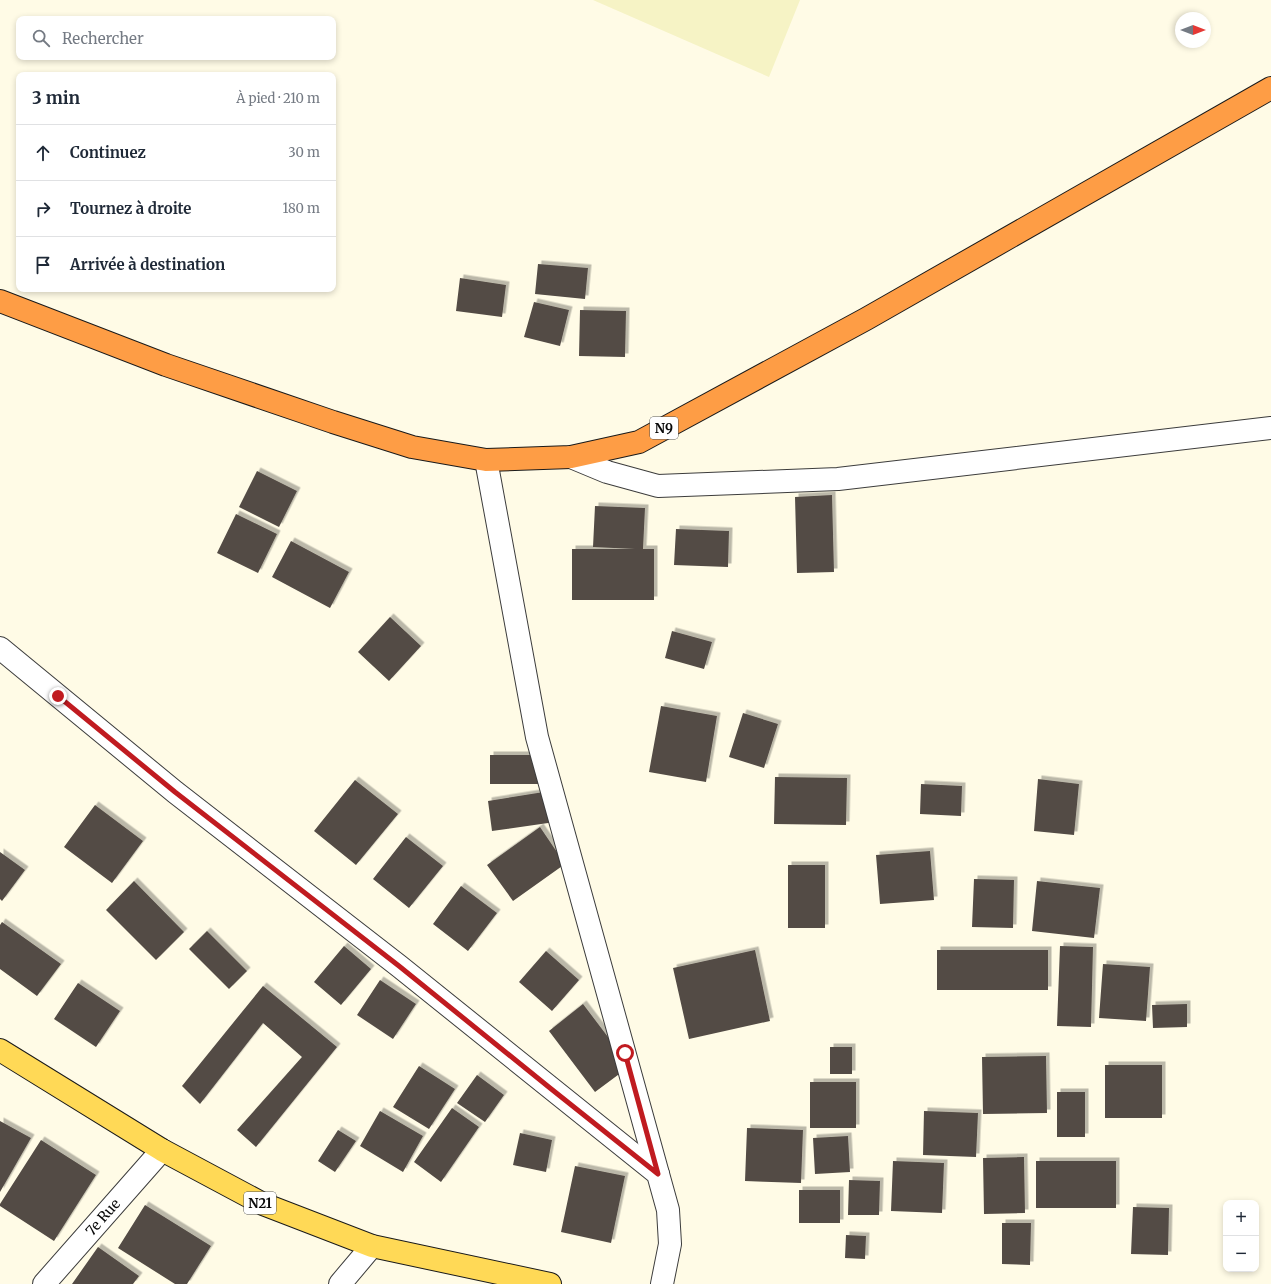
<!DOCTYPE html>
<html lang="fr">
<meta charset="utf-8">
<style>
:root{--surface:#fff;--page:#f6f6f7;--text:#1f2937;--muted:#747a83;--line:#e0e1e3}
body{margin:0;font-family:Merriweather,serif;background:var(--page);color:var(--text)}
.controls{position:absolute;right:12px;bottom:12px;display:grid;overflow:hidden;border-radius:8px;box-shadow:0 2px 6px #0003}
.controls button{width:36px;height:36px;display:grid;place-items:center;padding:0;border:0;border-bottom:1px solid var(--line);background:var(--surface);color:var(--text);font:20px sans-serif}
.compass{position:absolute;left:1175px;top:12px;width:36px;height:36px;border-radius:50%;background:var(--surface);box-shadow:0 2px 6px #0003;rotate:90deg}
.stop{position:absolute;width:12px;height:12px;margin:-9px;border:3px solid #c01b20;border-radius:50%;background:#fff}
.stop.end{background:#c01b20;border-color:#fff;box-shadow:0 1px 4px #0008}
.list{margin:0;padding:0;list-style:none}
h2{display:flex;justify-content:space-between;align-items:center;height:52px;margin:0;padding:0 16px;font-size:17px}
h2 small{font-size:13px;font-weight:400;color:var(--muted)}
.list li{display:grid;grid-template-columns:26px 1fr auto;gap:12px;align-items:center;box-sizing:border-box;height:56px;padding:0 16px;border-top:1px solid var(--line)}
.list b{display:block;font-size:15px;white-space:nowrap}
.list em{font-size:13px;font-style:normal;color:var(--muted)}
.icon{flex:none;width:22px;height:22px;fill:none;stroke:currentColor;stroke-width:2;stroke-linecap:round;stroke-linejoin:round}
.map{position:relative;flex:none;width:1271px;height:1284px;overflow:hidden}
.search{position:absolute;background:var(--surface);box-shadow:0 2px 6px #0003;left:16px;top:16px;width:320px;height:44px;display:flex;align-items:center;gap:10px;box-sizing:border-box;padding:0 14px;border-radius:8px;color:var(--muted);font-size:15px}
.panel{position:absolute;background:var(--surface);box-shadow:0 2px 6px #0003;left:16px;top:72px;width:320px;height:220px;border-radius:8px}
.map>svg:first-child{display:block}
.farmland{fill:#f6f3c5}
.building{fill:#534b45;filter:url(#shadow)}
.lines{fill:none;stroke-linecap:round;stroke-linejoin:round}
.street-casing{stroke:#3c3c3c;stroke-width:24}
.primary-casing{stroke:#1a1a1a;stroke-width:24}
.highway-casing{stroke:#1a1a1a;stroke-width:24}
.street{stroke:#fff;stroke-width:22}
.primary{stroke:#ffd956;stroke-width:22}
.highway{stroke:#fe9d45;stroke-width:22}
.route{stroke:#c01b20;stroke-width:5}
.labels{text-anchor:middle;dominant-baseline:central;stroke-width:4;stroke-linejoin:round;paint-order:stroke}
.shield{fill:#fff;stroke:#535353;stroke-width:1}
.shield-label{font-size:13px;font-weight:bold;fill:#090909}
.street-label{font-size:14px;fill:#090909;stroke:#fff}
</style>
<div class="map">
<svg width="1271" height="1284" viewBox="0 0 1271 1284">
<defs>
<filter id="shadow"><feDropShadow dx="3.5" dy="-3.5" stdDeviation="0" flood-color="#0004"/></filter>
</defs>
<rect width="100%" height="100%" fill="#fffbe6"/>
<!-- farmland -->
<path class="farmland" d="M593,0H800L769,77Z"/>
<!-- building -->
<path class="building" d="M538,264L588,268L585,299L535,294Z
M460,278L506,285L502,317L456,311Z
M534,302L569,310L560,346L524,337Z
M580,310L626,311L625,357L579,356Z
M257,471L297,491L279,527L239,507Z
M832,495L834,572L797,573L795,497Z
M595,506L645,508L643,549H654V600H572V549H635L593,547Z
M236,514L277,534L258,573L217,553Z
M676,529L729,531L728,567L674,565Z
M291,541L349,572L330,608L272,577Z
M390,617L421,646L389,681L358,652Z
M672,631L712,642L704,669L665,658Z
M661,706L717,716L706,782L649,772Z
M743,713L778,724L764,768L729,757Z
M490,755H544V784H490Z
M775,777L847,778L846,825L774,824Z
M1038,779L1079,784L1074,835L1034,831Z
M355,780L398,814L356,865L314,831Z
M921,784L962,786L961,816L920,814Z
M550,791L555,822L492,831L488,801Z
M95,805L143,841L112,883L64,847Z
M540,827L565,864L513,901L487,865Z
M406,837L443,866L409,908L373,879Z
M930,851L934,900L880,904L876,855Z
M0,852L25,870L2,901L0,899Z
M788,865H825V928H788Z
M974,879L1014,880L1013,928L972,927Z
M134,881L184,932L156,960L106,910Z
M1037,881L1100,888L1094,938L1032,931Z
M461,886L497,913L468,951L433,924Z
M2,922L61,964L37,996L0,969V925Z
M207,931L247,971L229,989L189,949Z
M344,946L371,969L341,1005L314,982Z
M1060,946L1093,947L1091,1027L1057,1026Z
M755,950L770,1021L689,1039L673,968Z
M937,950H1048V990H937Z
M546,951L579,980L552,1011L519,982Z
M1103,964L1150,967L1146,1021L1099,1018Z
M380,980L416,1004L393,1039L357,1015Z
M78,983L120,1011L96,1047L54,1019Z
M263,986L337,1047L256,1147L237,1130L302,1057L263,1023L200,1104L182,1086Z
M583,1004L630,1066L595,1092L549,1031Z
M1187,1004V1027L1153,1028L1152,1005Z
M830,1047H852V1074H830Z
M1046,1056L1047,1113L983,1114L982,1057Z
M1105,1065H1162V1118H1105Z
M419,1066L455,1089L429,1129L393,1107Z
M477,1075L504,1095L485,1122L457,1103Z
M810,1082H856V1128H810Z
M1057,1092H1085V1137H1057Z
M452,1108L479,1127L441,1182L414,1162Z
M380,1111L423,1136L403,1172L360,1146Z
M924,1111L978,1113L976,1157L923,1155Z
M0,1121L31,1138L0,1192Z
M747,1128L803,1130L801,1183L745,1181Z
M338,1130L356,1141L335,1172L318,1161Z
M520,1133L552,1140L546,1172L513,1165Z
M848,1136L850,1172L815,1174L813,1138Z
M41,1140L96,1175L54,1241L0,1206V1204Z
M1024,1157L1025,1213L984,1214L983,1158Z
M893,1161L944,1163L942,1213L891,1211Z
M1036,1161H1116V1208H1036Z
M575,1166L625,1176L611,1243L561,1232Z
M849,1180L880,1181L879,1215H848Z
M799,1190H840V1223H799Z
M145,1205L211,1246L187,1284H175L118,1248Z
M1133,1207L1169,1208L1168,1255L1131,1254Z
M1002,1223H1031L1030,1265L1002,1264Z
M846,1235L866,1236L865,1259L845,1258Z
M98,1247L139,1276L133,1284H72Z"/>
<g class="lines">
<!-- street casing -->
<g class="street-casing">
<g id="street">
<path d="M571,457L607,472L658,486L838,479L1271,428"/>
<path d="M486,460L537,737L658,1174"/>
<path d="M0,648L175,792L399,966L658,1174L668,1210L670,1244L662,1284"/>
<path id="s1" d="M44,1284L162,1150"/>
<path d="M340,1284L372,1246"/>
</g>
</g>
<!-- primary casing -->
<g class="primary-casing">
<path id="primary" d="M0,1050L162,1150L263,1204L372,1246L550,1284"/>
</g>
<!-- highway casing -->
<g class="highway-casing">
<path id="highway" d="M0,301L166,365L333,422L412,447L486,460L571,457L639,442L866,319L1271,88"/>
</g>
<!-- street -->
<use href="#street" class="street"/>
<!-- primary -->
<use href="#primary" class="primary"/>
<!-- highway -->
<use href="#highway" class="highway"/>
</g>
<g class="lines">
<!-- route -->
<path class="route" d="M58,696L175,792L399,966L550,1088L658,1174L625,1053"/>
</g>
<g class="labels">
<!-- shield labels -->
<g class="shield">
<rect x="650" y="417" width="28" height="22" rx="3"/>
<rect x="244" y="1192" width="32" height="22" rx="3"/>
</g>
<g class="shield-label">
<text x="664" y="428">N9</text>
<text x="260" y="1203">N21</text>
</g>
<!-- street labels -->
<g class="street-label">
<text stroke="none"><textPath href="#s1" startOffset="89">7e Rue</textPath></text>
</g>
</g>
</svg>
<div class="controls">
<button>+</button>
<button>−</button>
</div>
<svg class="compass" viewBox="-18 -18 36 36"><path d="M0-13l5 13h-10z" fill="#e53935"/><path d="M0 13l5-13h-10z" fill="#747a83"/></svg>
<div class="stop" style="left:625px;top:1053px"></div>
<div class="stop end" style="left:58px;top:696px"></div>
<div class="search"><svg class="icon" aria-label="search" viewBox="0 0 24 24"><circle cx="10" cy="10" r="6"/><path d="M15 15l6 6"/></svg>Rechercher</div>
<section class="panel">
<h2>3 min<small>À pied · 210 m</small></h2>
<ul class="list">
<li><svg class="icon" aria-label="ahead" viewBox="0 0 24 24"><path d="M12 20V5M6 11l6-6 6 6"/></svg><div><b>Continuez</b></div><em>30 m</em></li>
<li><svg class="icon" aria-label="right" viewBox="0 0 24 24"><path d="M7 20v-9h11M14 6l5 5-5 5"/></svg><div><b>Tournez à droite</b></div><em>180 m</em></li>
<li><svg class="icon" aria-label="arrive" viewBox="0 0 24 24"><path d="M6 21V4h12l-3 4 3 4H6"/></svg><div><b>Arrivée à destination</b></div></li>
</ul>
</section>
</div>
